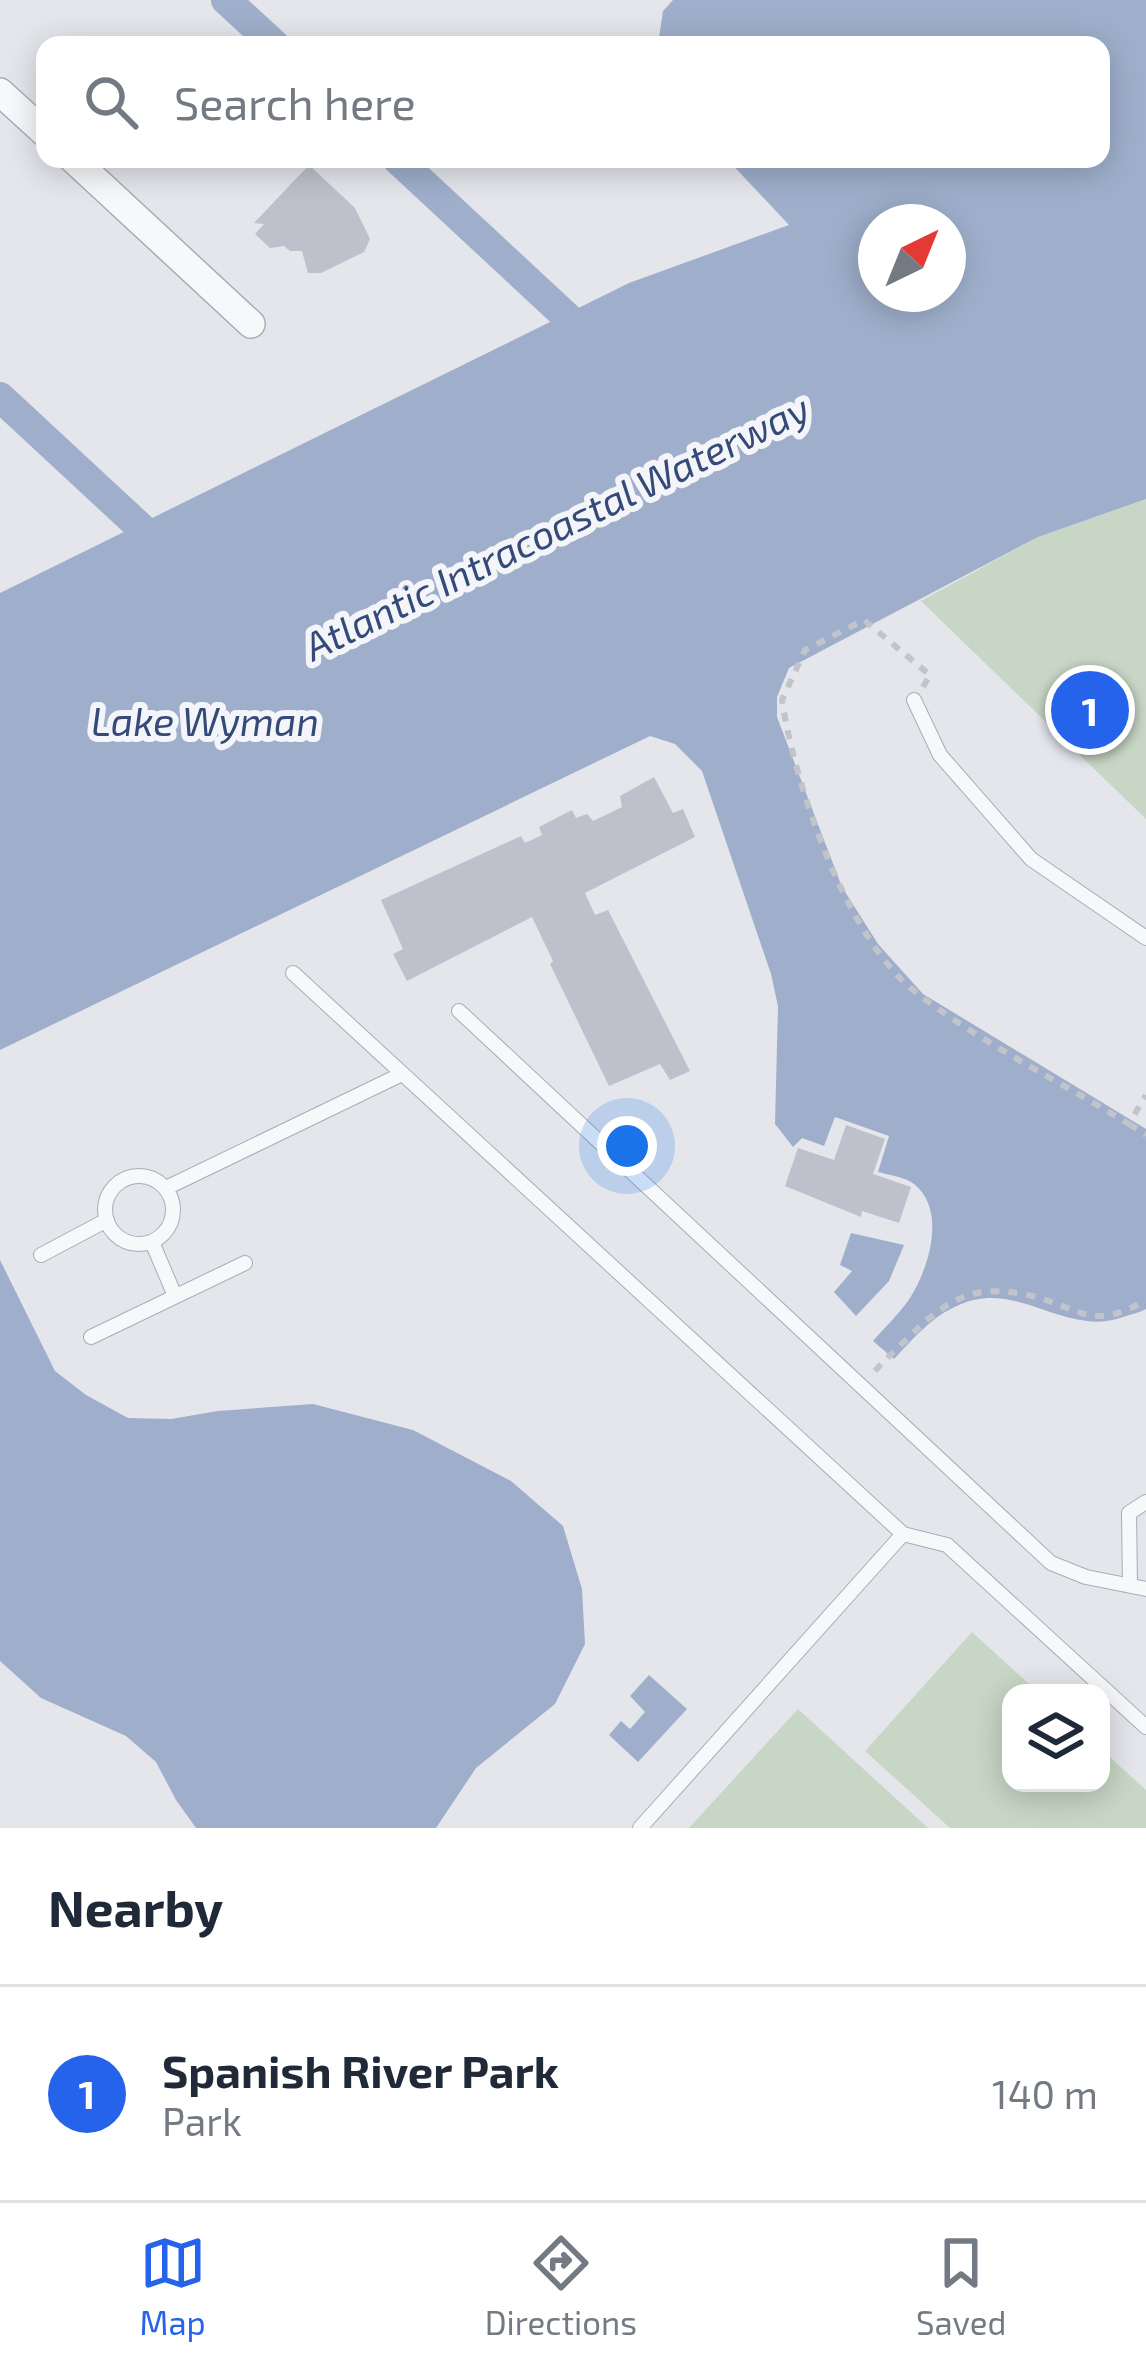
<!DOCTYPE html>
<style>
:root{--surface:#fff;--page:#f2f2f3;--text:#1f2937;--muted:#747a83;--line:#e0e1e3;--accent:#2563eb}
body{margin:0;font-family:"Exo 2",sans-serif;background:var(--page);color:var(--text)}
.controls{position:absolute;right:36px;bottom:36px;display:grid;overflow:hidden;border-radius:24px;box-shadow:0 6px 30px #0003}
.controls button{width:108px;height:108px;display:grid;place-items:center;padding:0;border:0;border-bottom:3px solid var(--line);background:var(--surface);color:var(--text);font:60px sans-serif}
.compass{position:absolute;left:858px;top:204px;width:108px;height:108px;border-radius:50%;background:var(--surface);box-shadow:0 6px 30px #0003;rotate:43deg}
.you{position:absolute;left:627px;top:1146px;width:42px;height:42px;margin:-30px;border:9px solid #fff;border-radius:50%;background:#1a73e8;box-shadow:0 0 0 18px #1a73e833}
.badge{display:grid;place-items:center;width:78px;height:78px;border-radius:50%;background:var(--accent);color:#fff;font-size:39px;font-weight:700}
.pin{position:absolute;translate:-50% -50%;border:6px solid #fff;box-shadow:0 3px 12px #0006}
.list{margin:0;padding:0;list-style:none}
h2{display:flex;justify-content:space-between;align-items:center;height:156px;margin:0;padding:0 48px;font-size:51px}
h2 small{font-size:39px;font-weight:400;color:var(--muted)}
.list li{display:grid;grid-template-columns:78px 1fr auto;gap:36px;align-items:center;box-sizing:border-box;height:216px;padding:0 48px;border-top:3px solid var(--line)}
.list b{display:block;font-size:45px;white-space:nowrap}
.list p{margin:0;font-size:39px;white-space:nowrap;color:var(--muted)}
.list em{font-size:39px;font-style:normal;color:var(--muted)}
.icon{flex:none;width:66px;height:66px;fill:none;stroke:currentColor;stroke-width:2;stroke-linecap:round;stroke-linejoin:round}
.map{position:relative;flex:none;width:1146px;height:1828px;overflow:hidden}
.search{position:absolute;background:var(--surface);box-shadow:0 6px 30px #0003;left:36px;right:36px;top:36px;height:132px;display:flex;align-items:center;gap:30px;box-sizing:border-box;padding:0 42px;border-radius:24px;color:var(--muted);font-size:45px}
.sheet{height:372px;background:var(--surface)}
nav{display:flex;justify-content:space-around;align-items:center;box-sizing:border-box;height:168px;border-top:3px solid var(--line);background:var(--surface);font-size:33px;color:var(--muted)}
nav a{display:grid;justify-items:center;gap:6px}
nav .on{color:var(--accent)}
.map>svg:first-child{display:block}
.green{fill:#c7d6c5}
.water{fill:#9fafcb;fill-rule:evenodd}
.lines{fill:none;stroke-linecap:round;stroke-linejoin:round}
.canal{stroke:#9fafcb;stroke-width:30}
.building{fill:#bec1cc}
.lane-casing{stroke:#a9acb7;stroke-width:16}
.street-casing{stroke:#a9acb7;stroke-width:30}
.path{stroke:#c2c4cb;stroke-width:6;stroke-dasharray:9 9;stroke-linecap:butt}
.lane{stroke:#f7f8fa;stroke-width:14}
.street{stroke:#f7f8fa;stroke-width:27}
.labels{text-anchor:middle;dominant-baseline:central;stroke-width:12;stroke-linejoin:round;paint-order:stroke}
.water-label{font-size:39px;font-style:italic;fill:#354a79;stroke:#f4f5f9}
</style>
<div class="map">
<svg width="1146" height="1828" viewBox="0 0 1146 1828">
<rect width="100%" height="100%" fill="#e4e6ec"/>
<!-- green -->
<path class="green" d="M1146,499V819L921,601L1038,537Z
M972,1632L1039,1693H1011V1783H1101V1749L1146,1790V1828H950L865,1751Z
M798,1709L928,1828H689Z"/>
<!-- water -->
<path class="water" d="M673,0H1146V499L1038,537L789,668L777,697V717L842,887L878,944L923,994L1146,1129V1309L1142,1311C1123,1317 1107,1324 1087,1321C1042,1316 1005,1284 959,1305C932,1316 913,1339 894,1359L873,1341C885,1327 900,1313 910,1298C929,1268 947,1210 914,1184C905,1177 889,1175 878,1172L889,1136L835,1117L824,1146L802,1138L793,1147L775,1124L778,1006L771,974L702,771L675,744L650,736L0,1050V593L629,283L789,225L727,159H1101V45H658L663,11ZM948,222V294H876V222Z
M851,1233L904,1245L889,1281L856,1316L834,1292L852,1271L840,1265Z
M0,1260L55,1371L86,1395L128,1418L171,1419L218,1411L313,1404L413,1430L511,1481L563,1526L582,1589L585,1644L555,1704L476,1768L436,1828H196L176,1800L156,1762L126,1736L41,1698L0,1661Z
M649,1675L687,1709L638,1762L609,1735L621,1721L630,1729L645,1712L630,1696Z"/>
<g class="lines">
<!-- canal -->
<path class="canal" d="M226,0L275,45
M397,159L595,343
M0,397L167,552"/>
</g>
<!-- building -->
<path class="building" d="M309,165L355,208L370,239L364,252L321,273H308L302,251H290L284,246L270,248L255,234L264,224L254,223Z
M654,777L673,813L683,809L695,837L585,893L595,915L608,910L690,1071L670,1080L660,1064L609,1086L550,964L553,961L532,917L407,981L393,954L403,949L381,900L521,836L525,843L542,835L539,827L572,810L576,818L587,814L593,821L622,807L620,796Z
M846,1125L885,1139L873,1174L911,1187L899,1223L862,1211L861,1217L785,1186L798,1148L834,1160Z"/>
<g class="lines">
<!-- lane casing -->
<g class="lane-casing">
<path id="lane" d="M914,700L940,755L1031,859L1146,938
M293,973L903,1534L640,1828
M459,1011L1051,1563L1086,1577L1146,1589
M105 1210a34 34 0 1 1 68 0a34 34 0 1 1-68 0Z
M166,1188L402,1074
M152,1242L175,1296
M41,1255L107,1220
M91,1337L245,1263
M903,1534L947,1545L1146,1727
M1130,1585L1129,1513L1146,1502"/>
</g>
<!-- street casing -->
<g class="street-casing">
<path id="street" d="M0,92L45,133
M73,159L251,324"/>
</g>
<!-- path -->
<path class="path" d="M923,687L930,675L864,620L805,650L782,700C795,786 847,941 918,994C983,1044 1059,1081 1129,1124L1146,1095
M1129,1124L1146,1135
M875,1371C885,1359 897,1349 908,1338C947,1299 975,1282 1032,1296C1081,1308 1092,1332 1146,1300"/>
<!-- lane -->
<use href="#lane" class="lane"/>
<!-- street -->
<use href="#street" class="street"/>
</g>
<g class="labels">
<!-- water labels -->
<g class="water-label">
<text transform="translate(556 526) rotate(-26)">Atlantic Intracoastal Waterway</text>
<text x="205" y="720">Lake Wyman</text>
</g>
</g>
</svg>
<div class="controls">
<button><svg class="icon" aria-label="layers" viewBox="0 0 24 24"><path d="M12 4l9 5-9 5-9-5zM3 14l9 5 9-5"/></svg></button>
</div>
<svg class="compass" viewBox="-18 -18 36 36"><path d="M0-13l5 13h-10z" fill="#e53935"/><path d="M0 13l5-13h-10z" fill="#747a83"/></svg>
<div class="you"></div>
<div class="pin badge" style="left:1090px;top:710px">1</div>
<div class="search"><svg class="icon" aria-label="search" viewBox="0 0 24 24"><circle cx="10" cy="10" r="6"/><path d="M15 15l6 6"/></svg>Search here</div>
</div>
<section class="sheet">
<h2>Nearby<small></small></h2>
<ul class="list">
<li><span class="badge">1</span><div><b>Spanish River Park</b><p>Park</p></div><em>140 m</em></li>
</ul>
</section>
<nav>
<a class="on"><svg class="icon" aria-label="map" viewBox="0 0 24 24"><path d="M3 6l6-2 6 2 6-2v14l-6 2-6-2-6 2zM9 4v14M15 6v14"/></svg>Map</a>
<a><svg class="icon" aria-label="directions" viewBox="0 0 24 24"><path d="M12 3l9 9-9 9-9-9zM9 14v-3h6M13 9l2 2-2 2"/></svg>Directions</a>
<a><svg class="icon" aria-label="saved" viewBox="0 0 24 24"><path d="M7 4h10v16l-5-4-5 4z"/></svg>Saved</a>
</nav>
